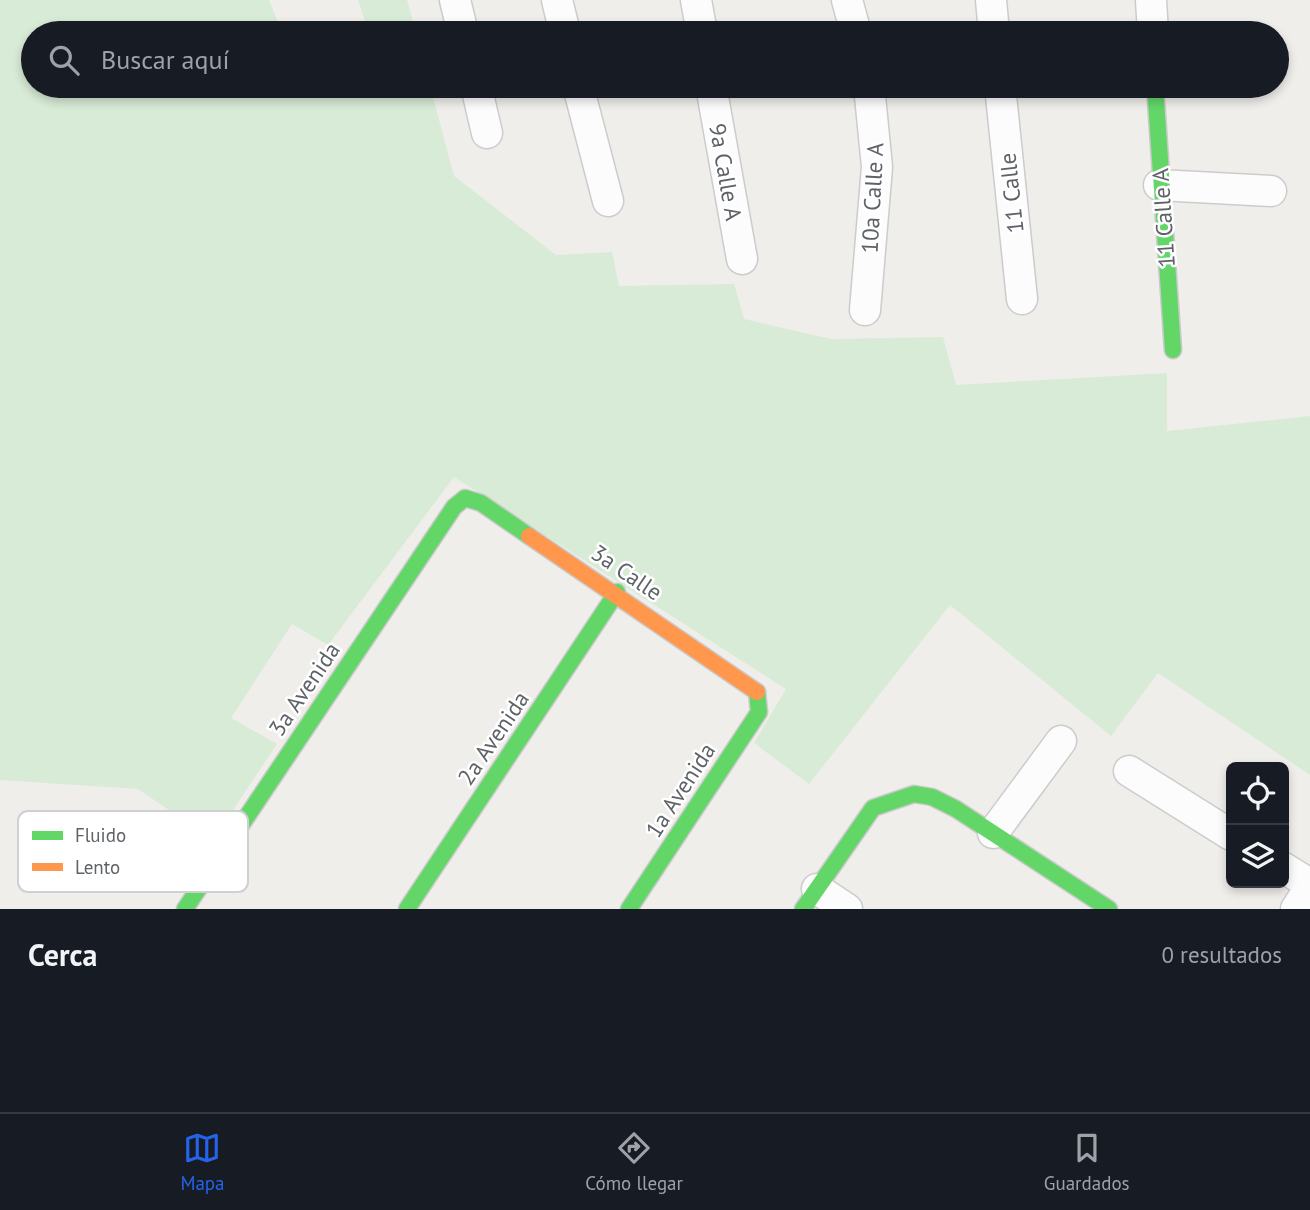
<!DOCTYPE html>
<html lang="es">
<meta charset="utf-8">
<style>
:root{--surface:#171b24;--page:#242831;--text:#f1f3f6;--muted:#9ea1a6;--line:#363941;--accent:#2563eb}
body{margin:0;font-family:"PT Sans",sans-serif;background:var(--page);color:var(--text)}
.controls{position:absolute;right:21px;bottom:21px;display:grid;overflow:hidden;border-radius:10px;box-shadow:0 4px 10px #0003}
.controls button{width:63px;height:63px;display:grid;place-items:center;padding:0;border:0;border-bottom:2px solid var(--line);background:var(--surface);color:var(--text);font:35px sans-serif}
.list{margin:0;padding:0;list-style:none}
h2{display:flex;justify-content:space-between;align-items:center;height:91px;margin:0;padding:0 28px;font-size:30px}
h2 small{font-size:23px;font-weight:400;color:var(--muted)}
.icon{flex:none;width:38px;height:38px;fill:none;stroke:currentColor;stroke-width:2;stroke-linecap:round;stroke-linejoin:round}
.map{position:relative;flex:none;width:1310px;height:909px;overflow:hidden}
.search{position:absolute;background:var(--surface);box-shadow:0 4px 10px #0003;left:21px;right:21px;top:21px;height:77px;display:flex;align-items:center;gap:18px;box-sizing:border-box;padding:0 24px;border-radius:38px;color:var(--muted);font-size:26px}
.sheet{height:203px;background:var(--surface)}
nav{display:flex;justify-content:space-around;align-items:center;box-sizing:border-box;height:98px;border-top:2px solid var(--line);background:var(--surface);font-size:19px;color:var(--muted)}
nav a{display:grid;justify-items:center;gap:4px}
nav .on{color:var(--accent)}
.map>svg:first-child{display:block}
.green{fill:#d8ebd6}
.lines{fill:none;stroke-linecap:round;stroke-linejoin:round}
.street-casing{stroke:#cbcccc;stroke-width:33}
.fast-casing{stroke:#cacacb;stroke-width:19}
.slow-casing{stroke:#cacacb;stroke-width:19}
.street{stroke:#fdfcfc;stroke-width:30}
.fast{stroke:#63d668;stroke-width:16}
.slow{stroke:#ff974d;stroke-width:16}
.labels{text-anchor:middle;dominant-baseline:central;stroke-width:5;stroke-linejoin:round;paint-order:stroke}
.street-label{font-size:23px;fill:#5f6368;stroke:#fff}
.key{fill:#fff;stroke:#cfd0d2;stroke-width:2}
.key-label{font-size:19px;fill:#5f6368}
</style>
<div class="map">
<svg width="1310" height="909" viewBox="0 0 1310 909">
<rect width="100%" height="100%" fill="#efeeea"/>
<!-- green -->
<path class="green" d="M0,0H269L282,33H33V86H430L454,176L556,255L612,252L619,286L734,284L744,319L831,339L943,337L956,385L1167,373V431L1310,416V775L1158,673L1111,736L950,605L809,784L754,743L786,689L454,477L328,645L292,624L231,718L277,744L213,840L138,789L0,780Z
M358,0H407L416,33H369Z"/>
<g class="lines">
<!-- street casing -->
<g class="street-casing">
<path id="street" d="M455,0L463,33
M557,0L565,33
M696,0L702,33
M847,0L856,33
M991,0L994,33
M1151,0L1153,33
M476,86L487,133
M578,86L608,201
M711,86L742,259
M1000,86L1022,299
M1159,185L1271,191
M865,310L877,167L869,86
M1129,771L1231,835
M993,833L1061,741
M1284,868L1310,884
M817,889L847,909
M1296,909L1310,887"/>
</g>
<!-- fast casing -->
<g class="fast-casing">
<path id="fast" d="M1155,86L1173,350
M185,909L454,507L465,498L481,503L529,536
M407,909L617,592
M629,909L759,712L757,692
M803,909L873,808L914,794L932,797L956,809L1109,909"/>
</g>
<!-- slow casing -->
<g class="slow-casing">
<path id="slow" d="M529,536L757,692"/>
</g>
<!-- street -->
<use href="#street" class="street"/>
<!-- fast -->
<use href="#fast" class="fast"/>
<!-- slow -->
<use href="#slow" class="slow"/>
</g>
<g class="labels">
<!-- street labels -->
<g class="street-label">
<text transform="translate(726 172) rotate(80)">9a Calle A</text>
<text transform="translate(1011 193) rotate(-96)">11 Calle</text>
<text transform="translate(872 198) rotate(-87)">10a Calle A</text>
<text transform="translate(1163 218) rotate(-94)">11 Calle A</text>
<text transform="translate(627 572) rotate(34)">3a Calle</text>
<text transform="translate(304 689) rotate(-56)">3a Avenida</text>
<text transform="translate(493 738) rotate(-56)">2a Avenida</text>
<text transform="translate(680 790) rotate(-57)">1a Avenida</text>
</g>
</g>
<!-- legend -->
<rect x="18" y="811" width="230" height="81" rx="10" class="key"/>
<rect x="32" y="831" width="31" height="9" fill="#63d668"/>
<rect x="32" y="863" width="31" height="8" fill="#ff974d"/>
<g class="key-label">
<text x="75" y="842">Fluido</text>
<text x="75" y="874">Lento</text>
</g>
</svg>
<div class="controls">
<button><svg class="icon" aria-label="locate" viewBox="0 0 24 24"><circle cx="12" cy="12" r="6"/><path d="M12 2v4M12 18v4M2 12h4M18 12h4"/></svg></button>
<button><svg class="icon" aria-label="layers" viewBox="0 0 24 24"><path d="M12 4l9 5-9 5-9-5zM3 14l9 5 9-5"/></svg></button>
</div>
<div class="search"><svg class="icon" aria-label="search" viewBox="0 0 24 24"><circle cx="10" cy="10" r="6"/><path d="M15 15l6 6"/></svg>Buscar aquí</div>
</div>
<section class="sheet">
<h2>Cerca<small>0 resultados</small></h2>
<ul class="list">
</ul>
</section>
<nav>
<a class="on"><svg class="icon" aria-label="map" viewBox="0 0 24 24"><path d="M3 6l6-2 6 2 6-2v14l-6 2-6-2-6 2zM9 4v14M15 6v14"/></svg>Mapa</a>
<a><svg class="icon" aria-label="directions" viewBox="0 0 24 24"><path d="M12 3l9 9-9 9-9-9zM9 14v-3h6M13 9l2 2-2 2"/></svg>Cómo llegar</a>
<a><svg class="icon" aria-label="saved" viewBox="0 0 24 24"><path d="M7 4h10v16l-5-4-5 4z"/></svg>Guardados</a>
</nav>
